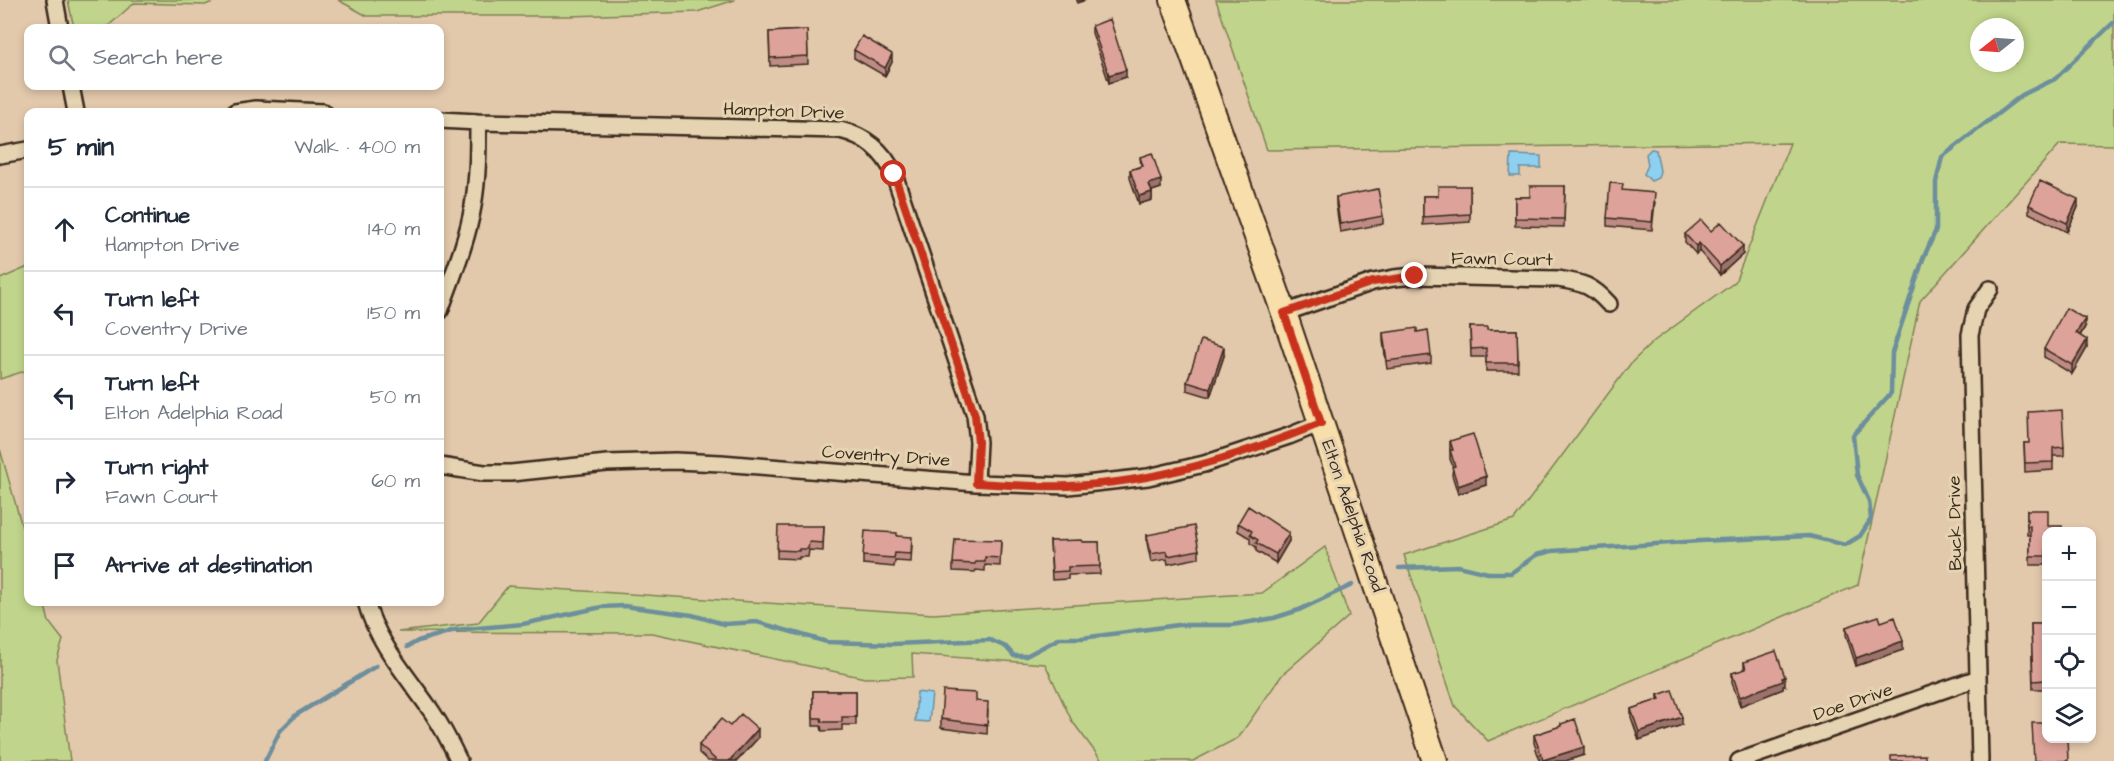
<!DOCTYPE html>
<meta charset="utf-8">
<style>
:root{--surface:#fff;--page:#f2f2f3;--text:#1f2937;--muted:#747a83;--line:#e0e1e3}
body{margin:0;font-family:"Architects Daughter",sans-serif;background:var(--page);color:var(--text)}
.controls{position:absolute;right:18px;bottom:18px;display:grid;overflow:hidden;border-radius:12px;box-shadow:0 3px 9px #0003}
.controls button{width:54px;height:54px;display:grid;place-items:center;padding:0;border:0;border-bottom:2px solid var(--line);background:var(--surface);color:var(--text);font:30px sans-serif}
.compass{position:absolute;left:1970px;top:18px;width:54px;height:54px;border-radius:50%;background:var(--surface);box-shadow:0 3px 9px #0003;rotate:253deg}
.stop{position:absolute;width:18px;height:18px;margin:-14px;border:4px solid #c8321e;border-radius:50%;background:#fff}
.stop.end{background:#c8321e;border-color:#fff;box-shadow:0 2px 6px #0008}
.list{margin:0;padding:0;list-style:none}
h2{display:flex;justify-content:space-between;align-items:center;height:78px;margin:0;padding:0 24px;font-size:26px}
h2 small{font-size:20px;font-weight:400;color:var(--muted)}
.list li{display:grid;grid-template-columns:39px 1fr auto;gap:18px;align-items:center;box-sizing:border-box;height:84px;padding:0 24px;border-top:2px solid var(--line)}
.list b{display:block;font-size:22px;white-space:nowrap}
.list p{margin:0;font-size:20px;white-space:nowrap;color:var(--muted)}
.list em{font-size:20px;font-style:normal;color:var(--muted)}
.icon{flex:none;width:33px;height:33px;fill:none;stroke:currentColor;stroke-width:2;stroke-linecap:round;stroke-linejoin:round}
.map{position:relative;flex:none;width:2114px;height:761px;overflow:hidden}
.search{position:absolute;background:var(--surface);box-shadow:0 3px 9px #0003;left:24px;top:24px;width:420px;height:66px;display:flex;align-items:center;gap:15px;box-sizing:border-box;padding:0 21px;border-radius:12px;color:var(--muted);font-size:22px}
.panel{position:absolute;background:var(--surface);box-shadow:0 3px 9px #0003;left:24px;top:108px;width:420px;height:498px;border-radius:12px}
.map>svg:first-child{display:block}
.green{fill:#c0d58b;stroke:#7e8054;stroke-width:1.5;fill-rule:evenodd}
.water{fill:#8ed0f0;stroke:#6d8e9c;stroke-width:1.5}
.lines{fill:none;stroke-linecap:round;stroke-linejoin:round}
.stream{stroke:#6d8e9c;stroke-width:4.5}
.minor-casing{stroke:#3b2a1e;stroke-width:20}
.primary-casing{stroke:#3b2a1e;stroke-width:28}
.minor{stroke:#e5d3b1;stroke-width:15}
.primary{stroke:#f8deab;stroke-width:24}
.wall{fill:#be8c84;stroke:#3b2a1e;stroke-width:1.5}
.shaded-wall{fill:#9b726c;stroke:#3b2a1e;stroke-width:1.5}
.building{fill:#dda39a;stroke:#3b2a1e;stroke-width:1.5}
.route{stroke:#c8321e;stroke-width:8}
.labels{text-anchor:middle;dominant-baseline:central;stroke-width:6;stroke-linejoin:round;paint-order:stroke}
.street-label{font-size:18px;fill:#3b2a1e;stroke:#e5d3b1}
</style>
<div class="map">
<svg width="2114" height="761" viewBox="0 0 2114 761">
<rect width="100%" height="100%" fill="#e3c9ac"/>
<filter id="ink" filterUnits="userSpaceOnUse"><feTurbulence type="fractalNoise" baseFrequency=".0167" numOctaves="2"/><feDisplacementMap in="SourceGraphic" scale="12" xChannelSelector="R" yChannelSelector="G"/><feConvolveMatrix kernelMatrix="1 2 1 2 8 2 1 2 1" color-interpolation-filters="sRGB"/></filter>
<g filter="url(#ink)">
<!-- green -->
<path class="green" d="M68,0H218L205,5L134,3L106,28H74Z
M338,0H735L697,12L569,16H367Z
M1216,0H2114V145L2060,144L1920,301L1858,585L1488,741L1455,706L1404,555L1514,520L1631,363L1654,341L1735,282L1790,143L1267,150ZM1979,27H2015V63H1979Z
M28,267V370L0,379V279Z
M0,449L28,548V602H44L49,622L63,640L57,660L70,761H0Z
M1325,547L1349,616L1282,675L1238,738L1193,761H1102L1072,721L1045,664L912,654L913,677L865,678L652,633L398,632L478,623L508,586L933,614L1262,593Z"/>
<!-- water -->
<path class="water" d="M1651,149L1656,150L1660,171L1658,178L1651,181L1644,174L1648,165L1646,154Z
M1511,155L1541,156V168H1520V176H1510Z
M917,692L932,694L929,722L915,721Z"/>
<g class="lines">
<!-- stream -->
<path class="stream" d="M1399,568L1458,566L1488,573H1511L1536,555L1552,551L1700,541L1809,536L1845,545L1860,536L1871,519L1869,501L1857,475L1853,435L1891,393L1892,353L1923,259L1936,230V182L1942,157L2022,95L2055,79L2114,22
M407,647L418,641L455,630L523,624L602,607L624,606L692,615L724,624L757,622L827,642L893,644L990,640L1006,647L1014,656H1026L1060,638H1082L1178,625H1232L1274,618L1299,610L1352,585
M265,761L280,731L296,715L376,666"/>
<!-- minor casing -->
<g class="minor-casing">
<path id="minor" d="M55,0L60,28
M71,86L76,112
M235,112L256,109L324,112
M440,120L478,122L840,130C865,136 883,150 894,174L975,415L978,442L976,483
M0,155L28,150
M440,311C452,277 467,242 473,206C478,178 478,150 478,122
M1284,313L1373,282L1394,278L1415,276L1558,279C1583,283 1592,285 1609,304
M440,466L484,473H511L607,463L675,461L721,463L976,483L1068,486L1148,477L1204,464L1289,436L1321,423
M366,602C377,643 409,678 432,712C443,728 451,744 459,761
M1739,761L1978,678
M1980,761L1970,335L1976,309L1990,289"/>
</g>
<!-- primary casing -->
<g class="primary-casing">
<path id="primary" d="M1173,0L1284,313L1435,761"/>
</g>
<!-- minor -->
<use href="#minor" class="minor"/>
<!-- primary -->
<use href="#primary" class="primary"/>
</g>
<!-- wall -->
<path class="wall" d="M1092,26L1126,77L1109,83L1092,33Z
M807,30L808,64L770,66L769,32Z
M854,50L892,62L885,76L854,58Z
M1140,157L1161,188L1152,191V200L1139,204L1130,178V170L1141,166Z
M1470,186V222L1423,225V196H1438Z
M1565,186L1564,227L1515,226V197H1530Z
M1623,191L1655,202L1652,230L1607,226V218Z
M1336,197L1383,216V224L1340,232L1336,205Z
M2029,205L2078,207L2067,232L2029,213Z
M1711,231L1743,254L1720,275L1699,251L1696,254L1685,242V234Z
M1470,327L1487,330H1517L1518,371H1486V357H1471Z
M2085,327L2080,336L2087,348L2072,374L2044,357V349Z
M1417,332L1431,355V363L1387,369L1383,341V333Z
M1224,356L1210,397L1187,390V382Z
M1450,441L1486,485L1458,494L1452,475L1453,467L1450,459Z
M2024,443L2064,447V456H2053V470L2025,472Z
M2027,510L2046,531V565H2030V535H2027Z
M1238,523L1289,541L1276,563L1256,551V547L1250,543V538L1238,531Z
M824,526L823,551L809,550L808,557H799V559L777,558V550Z
M1147,535L1199,550V558L1168,564L1167,559L1151,562L1147,543Z
M897,536L912,545L911,562L895,561L894,567L863,564V556Z
M1001,540L1000,566L985,565V571L976,570L975,572L953,571V563Z
M1050,541L1083,542H1099L1100,574L1068,575V579L1052,580Z
M1881,622L1903,650L1856,666L1846,635V627Z
M2031,624H2046V689H2033Z
M1744,662L1785,686H1783V689L1740,706L1732,682V673L1744,670Z
M813,691H856V725H842V730L822,731L821,726H813Z
M1658,695L1682,725L1639,740L1631,717V709L1658,700Z
M976,701L988,710L987,734L941,728V719Z
M1561,724L1584,755L1565,761H1540L1534,743V735L1561,726Z
M730,726L758,738L737,761H708L699,753V745Z"/>
<!-- shaded-wall -->
<path class="shaded-wall" d="M1077,0H1086L1077,3Z
M892,54V62L885,76V68Z
M1126,70V77L1109,83V75Z
M1161,180V188L1149,192V184Z
M1152,192V200L1139,204V196Z
M2078,199V207L2067,232V223Z
M1699,243V251L1696,254V246Z
M1743,246V254L1720,275V266Z
M2085,319V327L2076,342V333Z
M2087,340V348L2072,374V365Z
M1224,347V356L1210,397V389Z
M1486,476V485L1458,494V486Z
M1289,533V541L1276,563V554Z
M1903,641V650L1856,666V658Z
M1785,677V686H1783V689L1740,706V697Z
M1682,717V725L1639,740V732Z
M758,729V738L737,761H729Z
M1584,747V755L1565,761H1543V760Z"/>
<!-- building -->
<path class="building" d="M1110,19L1126,70L1109,75L1092,26Z
M807,30L808,56L770,58L769,32Z
M862,36L892,54L885,68L854,50Z
M1152,153L1161,180L1149,184L1152,192L1139,196L1130,170L1143,166L1140,157Z
M2040,181L2078,199L2067,223L2029,205Z
M1610,183L1623,184L1622,190L1655,193L1652,222L1607,218Z
M1438,186H1470V214L1423,217V196H1438Z
M1530,186H1565L1564,219L1515,218V197H1530Z
M1378,189L1383,216L1340,224L1336,197Z
M1701,220L1711,231L1721,222L1743,246L1720,266L1699,243L1696,246L1685,234Z
M2066,308L2085,319L2076,333L2087,340L2072,365L2044,349Z
M1470,327H1487V330H1517L1518,363H1486V348L1471,349Z
M1417,328V332L1428,330L1431,355L1387,361L1383,333Z
M1201,340L1224,347L1210,389L1187,382Z
M2062,410L2064,447L2053,448V462L2025,463L2024,443H2029L2028,412Z
M1473,434L1486,476L1458,486L1452,467L1455,466L1450,450H1453L1450,441Z
M1248,506L1289,533L1276,554L1256,543L1258,540L1250,535L1252,531L1238,523Z
M2027,510H2048V526H2062V531H2046V556H2030V526H2027Z
M778,526H824L823,543L809,542L808,549H799V551L777,550Z
M1194,526L1199,550L1168,556L1167,551L1151,554L1147,535Z
M865,531L897,533V536L912,537L911,554L895,553L894,558L863,556Z
M955,539L1001,540L1000,558L985,557V562H976L975,564L953,563Z
M1082,540L1083,542H1099L1100,566L1068,567V571L1052,572L1050,541Z
M1879,616L1881,622L1895,617L1903,641L1856,658L1846,627Z
M2031,624H2046V680L2033,681Z
M1776,651L1785,677L1782,678L1783,681L1740,697L1732,673L1746,669L1744,662Z
M1672,690L1682,717L1639,732L1631,709L1660,699L1658,695Z
M813,691H856V717H842V722H822L821,718H813Z
M943,691L976,693V701L988,702L987,725L941,719Z
M741,714L758,729L729,761H717L699,745L721,719L730,726Z
M1575,719L1584,747L1543,760L1534,735L1561,726V724Z
M2032,723H2046V738H2067L2068,761H2034Z
M1925,755V761H1891V756Z"/>
</g>
<g class="lines" filter="url(#ink)">
<!-- route -->
<path class="route" d="M894,174L975,415L978,442L976,483C1006,485 1037,487 1068,486C1155,483 1240,456 1321,423L1284,313L1373,282L1415,276"/>
</g>
<g class="labels">
<!-- street labels -->
<g class="street-label">
<text transform="translate(784 111) rotate(2)">Hampton Drive</text>
<text transform="translate(1502 259) rotate(1)">Fawn Court</text>
<text transform="translate(886 456) rotate(4)">Coventry Drive</text>
<text transform="translate(1353 516) rotate(71)">Elton Adelphia Road</text>
<text transform="translate(1955 523) rotate(-91)">Buck Drive</text>
<text transform="translate(1853 702) rotate(-19)">Doe Drive</text>
</g>
</g>
</svg>
<div class="controls">
<button>+</button>
<button>−</button>
<button><svg class="icon" aria-label="locate" viewBox="0 0 24 24"><circle cx="12" cy="12" r="6"/><path d="M12 2v4M12 18v4M2 12h4M18 12h4"/></svg></button>
<button><svg class="icon" aria-label="layers" viewBox="0 0 24 24"><path d="M12 4l9 5-9 5-9-5zM3 14l9 5 9-5"/></svg></button>
</div>
<svg class="compass" viewBox="-18 -18 36 36"><path d="M0-13l5 13h-10z" fill="#e53935"/><path d="M0 13l5-13h-10z" fill="#747a83"/></svg>
<div class="stop" style="left:894px;top:174px"></div>
<div class="stop end" style="left:1415px;top:276px"></div>
<div class="search"><svg class="icon" aria-label="search" viewBox="0 0 24 24"><circle cx="10" cy="10" r="6"/><path d="M15 15l6 6"/></svg>Search here</div>
<section class="panel">
<h2>5 min<small>Walk · 400 m</small></h2>
<ul class="list">
<li><svg class="icon" aria-label="ahead" viewBox="0 0 24 24"><path d="M12 20V5M6 11l6-6 6 6"/></svg><div><b>Continue</b><p>Hampton Drive</p></div><em>140 m</em></li>
<li><svg class="icon" aria-label="left" viewBox="0 0 24 24"><path d="M17 20v-9H6M10 6l-5 5 5 5"/></svg><div><b>Turn left</b><p>Coventry Drive</p></div><em>150 m</em></li>
<li><svg class="icon" aria-label="left" viewBox="0 0 24 24"><path d="M17 20v-9H6M10 6l-5 5 5 5"/></svg><div><b>Turn left</b><p>Elton Adelphia Road</p></div><em>50 m</em></li>
<li><svg class="icon" aria-label="right" viewBox="0 0 24 24"><path d="M7 20v-9h11M14 6l5 5-5 5"/></svg><div><b>Turn right</b><p>Fawn Court</p></div><em>60 m</em></li>
<li><svg class="icon" aria-label="arrive" viewBox="0 0 24 24"><path d="M6 21V4h12l-3 4 3 4H6"/></svg><div><b>Arrive at destination</b></div></li>
</ul>
</section>
</div>
